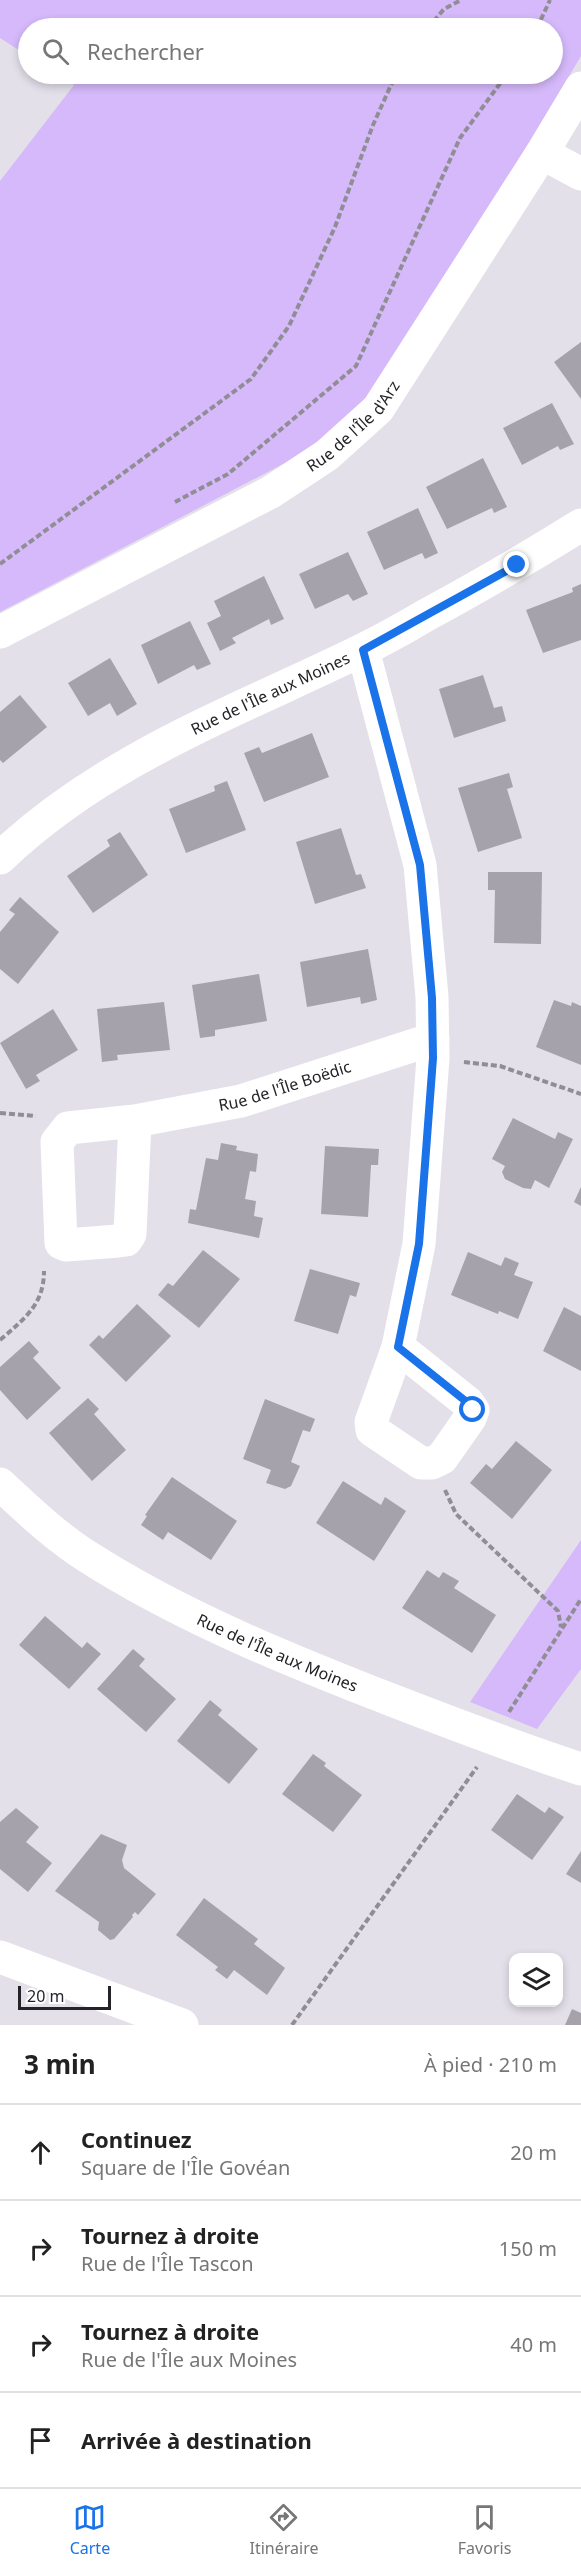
<!DOCTYPE html>
<html lang="fr">
<meta charset="utf-8">
<style>
:root{--surface:#fff;--page:#f2f2f2;--text:#222;--muted:#767676;--line:#e0e0e0;--accent:#1a73e8}
body{margin:0;font-family:"Noto Sans",sans-serif;background:var(--page);color:var(--text)}
.controls{position:absolute;right:18px;bottom:18px;display:grid;overflow:hidden;border-radius:12px;box-shadow:0 3px 9px #0003}
.controls button{width:54px;height:54px;display:grid;place-items:center;padding:0;border:0;border-bottom:2px solid var(--line);background:var(--surface);color:var(--text);font:30px sans-serif}
.scale{position:absolute;left:18px;bottom:15px;width:93px;box-sizing:border-box;padding-left:6px;border:3px solid #252327;border-top:0;font-size:16px;line-height:21px;white-space:nowrap;color:#252327;-webkit-text-stroke:4px #fff;paint-order:stroke}
.stop{position:absolute;width:18px;height:18px;margin:-14px;border:4px solid #1a73e8;border-radius:50%;background:#fff}
.stop.end{background:#1a73e8;border-color:#fff;box-shadow:0 2px 6px #0008}
.list{margin:0;padding:0;list-style:none}
h2{display:flex;justify-content:space-between;align-items:center;height:78px;margin:0;padding:0 24px;font-size:26px}
h2 small{font-size:20px;font-weight:400;color:var(--muted)}
.list li{display:grid;grid-template-columns:39px 1fr auto;gap:18px;align-items:center;box-sizing:border-box;height:96px;padding:0 24px;border-top:2px solid var(--line)}
.list b{display:block;font-size:22px;white-space:nowrap}
.list p{margin:0;font-size:20px;white-space:nowrap;color:var(--muted)}
.list em{font-size:20px;font-style:normal;color:var(--muted)}
.icon{flex:none;width:33px;height:33px;fill:none;stroke:currentColor;stroke-width:2;stroke-linecap:round;stroke-linejoin:round}
.map{position:relative;flex:none;width:581px;height:2025px;overflow:hidden}
.search{position:absolute;background:var(--surface);box-shadow:0 3px 9px #0003;left:18px;right:18px;top:18px;height:66px;display:flex;align-items:center;gap:15px;box-sizing:border-box;padding:0 21px;border-radius:33px;color:var(--muted);font-size:22px}
.sheet{height:462px;background:var(--surface)}
nav{display:flex;justify-content:space-around;align-items:center;box-sizing:border-box;height:84px;border-top:2px solid var(--line);background:var(--surface);font-size:16px;color:var(--muted)}
nav a{display:grid;justify-items:center;gap:3px}
nav .on{color:var(--accent)}
.map>svg:first-child{display:block}
.green{fill:#d5b9fa}
.building{fill:#a6a2ac}
.lines{fill:none;stroke-linecap:round;stroke-linejoin:round}
.path{stroke:#908d94;stroke-width:4;stroke-dasharray:6 3;stroke-linecap:butt}
.minor{stroke:#fff;stroke-width:33}
.route{stroke:#1a73e8;stroke-width:8}
.labels{text-anchor:middle;dominant-baseline:central;stroke-width:4.5;stroke-linejoin:round;paint-order:stroke}
.street-label{font-size:16px;fill:#252327;stroke:#fff}
</style>
<div class="map">
<svg width="581" height="2025" viewBox="0 0 581 2025">
<rect width="100%" height="100%" fill="#e4e0ea"/>
<!-- green -->
<path class="green" d="M0,0H581V56L396,365L325,442L0,612V181L74,85L57,74H552V28H28V56L0,38Z
M581,1540V1669L537,1729L470,1702Z"/>
<!-- building -->
<path class="building" d="M581,342V399L554,362Z
M552,403L574,444L560,450L558,446L522,465L503,428Z
M483,458L507,507L494,513L492,508L447,529L426,487Z
M418,508L438,553L425,559L422,553L384,570L367,532Z
M348,552L368,594L353,601L348,594L315,609L299,574Z
M264,576L284,619L271,625L269,619L232,638L236,643L220,651L207,623L221,616L214,601Z
M581,584V640L543,653L526,610L573,592L572,588Z
M190,621L211,664L197,670L194,665L158,684L141,645Z
M110,658L137,704L117,716L110,703L88,716L68,683Z
M483,675L494,708L502,706L506,721L454,738L439,689Z
M20,695L47,727L3,763L0,760V712Z
M312,733L329,777L264,802L244,753L259,747L262,753Z
M509,773L513,787L507,789L522,838L478,852L458,788Z
M227,781L246,830L186,853L169,809L215,791L214,786Z
M341,828L356,875L361,874L366,888L315,904L296,842Z
M120,832L148,875L93,913L67,876L110,846L107,840Z
M488,872H542L541,944L494,943L495,890H488Z
M20,897L59,932L18,984L0,969V932L15,914L9,910Z
M368,949L377,1000L361,1004L360,997L307,1007L300,962Z
M259,974L267,1021L215,1030V1036L200,1038L192,985Z
M554,1000L571,1006L572,1002L581,1006V1065L536,1047Z
M164,1002L170,1050L117,1055L118,1060L102,1062L97,1009Z
M53,1009L78,1050L36,1075L40,1081L26,1089L0,1043Z
M513,1118L555,1139L558,1132L573,1139L549,1188L535,1180L531,1189L523,1188L505,1179L502,1172L505,1166L492,1159Z
M221,1143L237,1146L236,1150L258,1154L256,1172L250,1171L245,1199L256,1201L254,1216L263,1218L259,1238L188,1223L190,1209L196,1210L206,1158L218,1160Z
M325,1146L379,1149L378,1165H371L368,1217L321,1214Z
M581,1187V1206L574,1202Z
M203,1250L240,1279L199,1328L158,1295L168,1283L173,1286Z
M468,1252L501,1266L505,1257L519,1263L514,1275L533,1282L518,1319L499,1311L498,1314L451,1295Z
M310,1269L360,1283L356,1297L350,1295L338,1334L294,1321Z
M137,1304L171,1336L126,1382L89,1345L99,1335L103,1339Z
M564,1307L581,1316V1371L543,1351Z
M29,1341L39,1352L33,1358L61,1388L27,1420L0,1390V1367Z
M88,1398L99,1409L94,1414L126,1450L92,1481L49,1433Z
M265,1399L315,1419L310,1432L303,1430L291,1462L300,1466L291,1486L285,1489L266,1483L271,1470L243,1459Z
M516,1441L552,1470L512,1519L470,1483L486,1464L492,1469Z
M172,1477L237,1521L211,1560L168,1532L163,1540L141,1525L147,1516L145,1515Z
M343,1481L381,1505L385,1497L406,1511L374,1561L316,1523Z
M427,1570L439,1578L443,1572L459,1581L454,1588L496,1615L472,1653L402,1608Z
M45,1616L82,1648L87,1642L101,1654L69,1689L19,1645Z
M133,1649L145,1659L139,1666L176,1699L146,1732L97,1689Z
M210,1700L222,1710L218,1715L258,1749L229,1784L177,1741Z
M313,1754L326,1763L324,1766L362,1795L333,1832L282,1794Z
M517,1794L545,1813L549,1807L564,1817L532,1860L491,1830Z
M16,1808L39,1827L26,1842L52,1863L28,1892L0,1869V1822Z
M101,1834L127,1845L122,1860L124,1868L156,1894L138,1915L135,1912L132,1915L133,1917L114,1939L110,1940L98,1930L99,1922L55,1891Z
M581,1851V1883L566,1874Z
M204,1898L258,1939L254,1944L285,1968L267,1995L234,1970L227,1979L215,1970L218,1967L176,1935Z
M572,2009L581,2013V2025H565Z"/>
<g class="lines">
<!-- path -->
<path class="path" d="M428,28L444,9L461,0
M537,28L550,0
M175,502L228,474L356,366L460,138L507,74
M0,564L251,379L289,326L335,227L373,125L396,74
M464,1062L500,1066L581,1094
M0,1113L36,1116
M0,1340C24,1319 44,1305 44,1271
M445,1490L456,1514L558,1611L561,1627
M509,1712L581,1599
M292,2025L477,1767"/>
<!-- minor -->
<g class="minor">
<path d="M542,153L581,174"/>
<path id="s1" d="M0,632L271,492L327,455L378,409L542,153L581,88"/>
<path d="M363,650L420,865L432,997L433,1058L419,1244L398,1347"/>
<path id="s2" d="M0,858C104,759 233,713 360,651C383,640 406,627 428,614C480,586 531,556 581,525"/>
<path id="s3" d="M135,1121L130,1234L126,1240L118,1241L66,1245L61,1243L57,1142L68,1128L135,1121L241,1101L433,1039"/>
<path d="M398,1347L468,1403L473,1410L470,1418L442,1458L432,1463H421L372,1430L371,1422Z"/>
<path id="s4" d="M0,1484C27,1509 56,1537 88,1557C176,1613 274,1654 371,1692C441,1719 510,1746 581,1769"/>
<path d="M0,1957L182,2025"/>
</g>
</g>
<g class="lines">
<!-- route -->
<path class="route" d="M473,1410L468,1403L398,1347L419,1244L433,1058L432,998L420,865L363,650L517,565"/>
</g>
<g class="labels">
<!-- street labels -->
<g class="street-label">
<text stroke="none"><textPath href="#s1" startOffset="411">Rue de l'Île d'Arz</textPath></text>
<text stroke="none"><textPath href="#s2" startOffset="318">Rue de l'Île aux Moines</textPath></text>
<text stroke="none"><textPath href="#s3" startOffset="526">Rue de l'Île Boëdic</textPath></text>
<text stroke="none"><textPath href="#s4" startOffset="327">Rue de l'Île aux Moines</textPath></text>
</g>
</g>
</svg>
<div class="controls">
<button><svg class="icon" aria-label="layers" viewBox="0 0 24 24"><path d="M12 4l9 5-9 5-9-5zM3 14l9 5 9-5"/></svg></button>
</div>
<div class="scale">20 m</div>
<div class="stop" style="left:473px;top:1410px"></div>
<div class="stop end" style="left:517px;top:565px"></div>
<div class="search"><svg class="icon" aria-label="search" viewBox="0 0 24 24"><circle cx="10" cy="10" r="6"/><path d="M15 15l6 6"/></svg>Rechercher</div>
</div>
<section class="sheet">
<h2>3 min<small>À pied · 210 m</small></h2>
<ul class="list">
<li><svg class="icon" aria-label="ahead" viewBox="0 0 24 24"><path d="M12 20V5M6 11l6-6 6 6"/></svg><div><b>Continuez</b><p>Square de l'Île Govéan</p></div><em>20 m</em></li>
<li><svg class="icon" aria-label="right" viewBox="0 0 24 24"><path d="M7 20v-9h11M14 6l5 5-5 5"/></svg><div><b>Tournez à droite</b><p>Rue de l'Île Tascon</p></div><em>150 m</em></li>
<li><svg class="icon" aria-label="right" viewBox="0 0 24 24"><path d="M7 20v-9h11M14 6l5 5-5 5"/></svg><div><b>Tournez à droite</b><p>Rue de l'Île aux Moines</p></div><em>40 m</em></li>
<li><svg class="icon" aria-label="arrive" viewBox="0 0 24 24"><path d="M6 21V4h12l-3 4 3 4H6"/></svg><div><b>Arrivée à destination</b></div></li>
</ul>
</section>
<nav>
<a class="on"><svg class="icon" aria-label="map" viewBox="0 0 24 24"><path d="M3 6l6-2 6 2 6-2v14l-6 2-6-2-6 2zM9 4v14M15 6v14"/></svg>Carte</a>
<a><svg class="icon" aria-label="directions" viewBox="0 0 24 24"><path d="M12 3l9 9-9 9-9-9zM9 14v-3h6M13 9l2 2-2 2"/></svg>Itinéraire</a>
<a><svg class="icon" aria-label="saved" viewBox="0 0 24 24"><path d="M7 4h10v16l-5-4-5 4z"/></svg>Favoris</a>
</nav>
